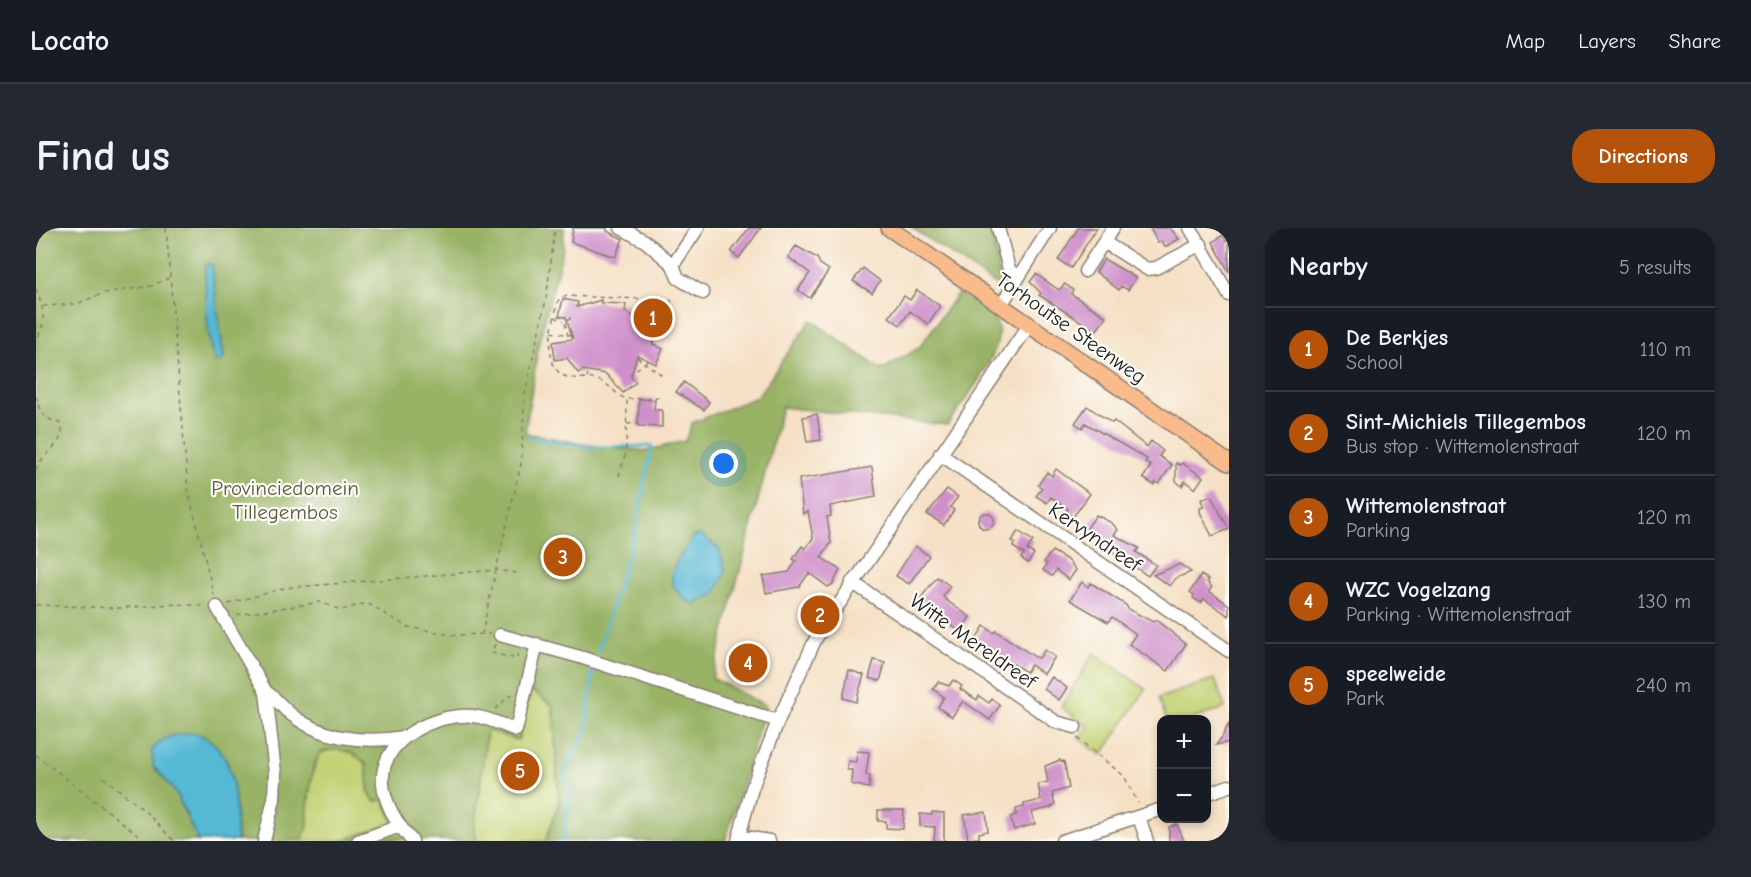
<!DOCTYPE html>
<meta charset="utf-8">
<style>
:root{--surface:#171b24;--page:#242831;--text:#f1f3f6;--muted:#9ea1a6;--line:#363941;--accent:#b45309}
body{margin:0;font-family:"Comic Neue",sans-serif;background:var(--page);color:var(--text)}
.controls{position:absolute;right:18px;bottom:18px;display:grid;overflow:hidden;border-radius:12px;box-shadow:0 3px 9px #0003}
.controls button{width:54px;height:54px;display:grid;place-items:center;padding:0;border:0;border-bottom:2px solid var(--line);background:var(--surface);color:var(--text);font:30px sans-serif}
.you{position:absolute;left:688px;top:236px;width:21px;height:21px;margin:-15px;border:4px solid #fff;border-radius:50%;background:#1a73e8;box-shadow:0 0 0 9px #1a73e833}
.badge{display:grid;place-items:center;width:39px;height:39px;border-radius:50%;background:var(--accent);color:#fff;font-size:20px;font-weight:700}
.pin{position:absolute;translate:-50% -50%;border:3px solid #fff;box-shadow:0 2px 6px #0006}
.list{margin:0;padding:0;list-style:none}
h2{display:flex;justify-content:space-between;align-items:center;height:78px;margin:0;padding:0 24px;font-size:26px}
h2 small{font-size:20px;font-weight:400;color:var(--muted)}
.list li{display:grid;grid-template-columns:39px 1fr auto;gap:18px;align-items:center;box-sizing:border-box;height:84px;padding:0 24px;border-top:2px solid var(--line)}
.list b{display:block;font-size:22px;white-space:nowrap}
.list p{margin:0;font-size:20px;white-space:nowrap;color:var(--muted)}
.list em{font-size:20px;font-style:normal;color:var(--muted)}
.map{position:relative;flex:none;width:1193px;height:613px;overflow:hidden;border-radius:24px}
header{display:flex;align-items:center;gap:36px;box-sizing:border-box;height:84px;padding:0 30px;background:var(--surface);border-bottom:2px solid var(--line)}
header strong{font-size:28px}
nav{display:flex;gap:33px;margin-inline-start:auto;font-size:21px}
.intro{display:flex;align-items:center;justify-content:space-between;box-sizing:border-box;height:144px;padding:0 36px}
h1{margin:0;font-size:42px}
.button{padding:15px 27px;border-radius:24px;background:var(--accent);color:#fff;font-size:21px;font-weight:700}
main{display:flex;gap:36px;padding:0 36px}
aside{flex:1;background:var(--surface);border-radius:24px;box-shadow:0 3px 9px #0003}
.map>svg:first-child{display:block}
.green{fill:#c2d174;stroke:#6f7648;stroke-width:1.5}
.forest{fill:#99b366;stroke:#5a6841;stroke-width:1.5}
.water{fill:#55b8d4;stroke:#386a78;stroke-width:1.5}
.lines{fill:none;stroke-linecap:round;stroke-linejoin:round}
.stream{stroke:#55b8d4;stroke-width:3}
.building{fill:#cf90ca}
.minor-casing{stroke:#887e70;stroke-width:15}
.major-casing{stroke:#887e70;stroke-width:18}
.path{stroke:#887e70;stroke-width:1.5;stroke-dasharray:4.5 4.5;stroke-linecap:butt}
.minor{stroke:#fff;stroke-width:12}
.major{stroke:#fabb8c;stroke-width:15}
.labels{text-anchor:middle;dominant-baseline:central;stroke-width:4.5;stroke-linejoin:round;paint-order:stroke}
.street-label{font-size:21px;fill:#1c1c1c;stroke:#fdfcf7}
.park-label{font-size:21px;fill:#565b3b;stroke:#fdfcf7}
</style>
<header>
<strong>Locato</strong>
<nav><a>Map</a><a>Layers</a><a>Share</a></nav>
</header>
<div class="intro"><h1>Find us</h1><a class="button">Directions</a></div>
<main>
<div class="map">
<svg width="1193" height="613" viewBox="0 0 1193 613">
<rect width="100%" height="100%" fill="#fdfcf7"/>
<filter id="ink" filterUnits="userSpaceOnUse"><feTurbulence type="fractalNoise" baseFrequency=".0167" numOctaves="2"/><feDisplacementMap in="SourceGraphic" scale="12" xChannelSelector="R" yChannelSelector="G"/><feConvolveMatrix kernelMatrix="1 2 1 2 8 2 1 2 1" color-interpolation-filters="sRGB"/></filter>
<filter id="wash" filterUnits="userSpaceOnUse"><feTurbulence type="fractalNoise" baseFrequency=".008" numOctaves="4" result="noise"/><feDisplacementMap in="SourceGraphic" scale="24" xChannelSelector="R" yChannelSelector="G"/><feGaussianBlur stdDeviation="1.35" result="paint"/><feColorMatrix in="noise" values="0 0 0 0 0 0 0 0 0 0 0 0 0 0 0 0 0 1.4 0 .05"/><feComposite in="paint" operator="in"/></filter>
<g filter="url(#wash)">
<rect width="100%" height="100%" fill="#f5e0c5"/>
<!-- green -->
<path class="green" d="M1058,425L1110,461L1066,527L1043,511L1051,498L1025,479Z
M1179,451L1189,480L1156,491H1130L1123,470Z
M494,462L517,478L523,574L510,613H441L438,602L451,502Z
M294,521L317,523L330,537L332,562L338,573L348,572L358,595L304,613H265C266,606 271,602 271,595C273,571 273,547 284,525Z"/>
<!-- forest -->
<path class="forest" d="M0,0H528L527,21L503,114L489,205L552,217L610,223L649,213L656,195L721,169L775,92L846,142L883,120L922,65C934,73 952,81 960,94C974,117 925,177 911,197L746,179L676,450L730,478L689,613H510L523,574L517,478L495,462L482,512L451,502L438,602L441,613L353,611L304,613L358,595L348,572L338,573L332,562L330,536C317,523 303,518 284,525L278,537L271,577L272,599L265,613H201C199,581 202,542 180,517L117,538L140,565L162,613H0Z
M876,0H955L966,61Z"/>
<!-- water -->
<path class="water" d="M172,36L176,37L188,130L185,134L181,135C170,119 170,65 169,44V38Z
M665,307L683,321L690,343L679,366L659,376C650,374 645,369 640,362C626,342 650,325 657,308Z
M159,505C204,519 198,574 201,613H162L140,565L117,538L116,522C128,507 140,506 159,505Z"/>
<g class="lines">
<!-- stream -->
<path class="stream" d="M493,210L551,219L616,218L598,307L562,424
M527,613L532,577L536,570L527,546L550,503L557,440"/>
</g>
<g id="blocks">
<!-- building -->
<path class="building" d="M537,0H571V3L587,11L579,29L535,14Z
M713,0H725L703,30L695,24Z
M1042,0H1061L1035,40L1022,32Z
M1114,0H1134L1143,11L1129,19L1125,13L1122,15Z
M1187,7L1190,13L1193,11V44L1177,14Z
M760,18L781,30L784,36L793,42L774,70L762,62L774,45L752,29Z
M1068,31L1100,50L1092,62L1085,58L1083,62L1060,44Z
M827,40L844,53L836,65L817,53Z
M1000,46L1023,62L1029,56L1037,62L1035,66L1071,89L1060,103L1003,67L1005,65L994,54Z
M881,62L904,78L892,96L874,83L864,97L853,89L868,68L874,72Z
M527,71L542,74L541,79L565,72V75L590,76L589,84L600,89H613L614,96H617V116L627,121L620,136L601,127L595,149L600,154L587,165L570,146L547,142L542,145L531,130L519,132L517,114L537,111L530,89L523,88Z
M648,154L673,174L668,182L640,164Z
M603,171L619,172L618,182H626V199L602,198Z
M1051,178L1076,195L1078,193L1111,219L1115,213L1127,223L1123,228L1136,237L1123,256L1120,254L1118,257L1107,250L1115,238L1109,234L1111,231L1049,195L1046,200L1039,195Z
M781,186L785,212L771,214L767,189Z
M1140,235L1144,237L1146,235L1167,249L1159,261L1149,253L1146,258L1140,253Z
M836,239L840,269L794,278L795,288L791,289L795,315L785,329L804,342L797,356L792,359L773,345L763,359L730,365L727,348L753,344L760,333L757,331L766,318L769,321L777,310L772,283L767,286L763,251Z
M1020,241L1054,266L1037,289L1030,284L1032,281L1015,269L1011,275L1000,268L1006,260L1002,257L1011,244L1016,248Z
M911,261L922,269L914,279L918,282L908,297L891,286Z
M1175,268L1193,301L1176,308L1164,284V280L1168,279L1165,272Z
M942 293a8 8 0 1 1 16 0a8 8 0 1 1-16 0Z
M1060,287L1076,295L1082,302L1078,307L1103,320L1100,324L1120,337L1112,348L1077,324L1079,321L1051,300Z
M982,303L997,313L991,322L998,326L992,335L985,330L988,326L977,319L979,315L976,313Z
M879,318L893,328L873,356L860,348Z
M1016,323L1033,333L1040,342L1033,352L1020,342L1016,348L1007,342L1011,336L1008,334Z
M1144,336L1155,344L1140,350L1134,358L1117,347Z
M1165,347L1173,352L1171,354L1176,359L1173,363L1193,377V388L1168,371L1165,375L1157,370L1158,367L1154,364Z
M901,349L914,358L907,368L910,372L934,389L924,404L883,372Z
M1046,354L1052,359L1055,355L1090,377L1092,381L1117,394L1120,392L1150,416L1132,443L1093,416L1100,406L1076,389L1072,394L1034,372Z
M948,398L958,405L960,403L999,429L1003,430L1009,422L1019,429L1008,446L995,437L990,444L940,412Z
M838,432L849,435L844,453L833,450Z
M813,442L828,447L820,474L807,470Z
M1016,449L1031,460L1023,472L1008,461Z
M917,452L926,458L924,461L941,472L943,468L953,475L956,471L964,477L954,492L927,473L916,489L902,479L908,469L897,461L902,454L913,458Z
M1193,495V514L1180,517L1186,509Z
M821,523L833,524L830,547H834L833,560L815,556L816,542H811L812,533L820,534Z
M1024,532L1025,534L1028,533L1033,560L1016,565L1019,576L1014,580L996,584L999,596L978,602L974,589L980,587V581L988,579V576L1005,572L1002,556L1012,554L1009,538Z
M842,582H868L867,601L850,600V593H842Z
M896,584L908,585V613H898L899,599L884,598V586L896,587Z
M950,584L952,603L943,605V610L932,611L928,587Z
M1141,596L1148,613H1133V599Z"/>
</g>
</g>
<g filter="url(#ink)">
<use href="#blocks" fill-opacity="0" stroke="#887e70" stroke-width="1.5"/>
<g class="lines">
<!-- minor casing -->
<g class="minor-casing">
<path id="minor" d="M585,0L609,13L637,37
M662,0L637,37L642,50L667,65
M962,0L973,41L981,50
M1154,0L1193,67
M1068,14L1111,41L1120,40L1165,16
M1049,43L1077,0
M965,77L1014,0
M904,226L1193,423
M816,354L1020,494L1039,499
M181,379L230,464L239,545L238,571L228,613
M464,407L544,429L742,493
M230,464C239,469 244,477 251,483C283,511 328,516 368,509
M1170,566L1193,558
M1103,589L1111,613
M703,608L733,613
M322,613L364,598
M376,613C362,597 349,578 347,556C343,512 398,485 436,488C451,489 466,497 480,502L501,416
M702,613L716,560L742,493L780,410L993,97
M1026,613L1126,581"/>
</g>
<!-- major casing -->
<g class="major-casing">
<path id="major" d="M853,0L1193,235"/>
</g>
<!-- path -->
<path class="path" d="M130,0L152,262L178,367
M0,61C8,81 11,94 0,113
M7,78L40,76L68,65L115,58L133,50
M519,89L528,93
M515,104L536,107
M532,108L529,93L535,90
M601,129L609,135L611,132
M593,147L609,135L626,147
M551,150L553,142
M0,168C3,185 8,191 24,195C33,215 6,224 0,242
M592,171L623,169
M591,196L602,195
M583,248L590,224L591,171C580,168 575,157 564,153C554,148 542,152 531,149C503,140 518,90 523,71L529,68L635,72V80L629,90L613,92
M480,345L460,342L485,236L489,165L510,72L519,0
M192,376L248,360L460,342L446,405
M0,377L81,380L141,376L170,378
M201,387L284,374L305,382L331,375L371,399L417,407L454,406
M459,416L456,425L481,431L482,424
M459,481L478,464
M1041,510L1088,548L1102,575
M0,527L110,613
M67,549L109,583L138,613"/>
<!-- minor -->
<use href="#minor" class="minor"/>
<!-- major -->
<use href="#major" class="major"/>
</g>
</g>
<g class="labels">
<!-- street labels -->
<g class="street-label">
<text transform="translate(1035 100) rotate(35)">Torhoutse Steenweg</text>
<text transform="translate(1059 309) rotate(34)">Kervyndreef</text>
<text transform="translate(937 413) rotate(35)">Witte Mereldreef</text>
</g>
<!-- park labels -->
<g class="park-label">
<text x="249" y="260">Provinciedomein<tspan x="249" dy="24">Tillegembos</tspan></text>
</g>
</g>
</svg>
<div class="controls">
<button>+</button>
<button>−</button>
</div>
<div class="you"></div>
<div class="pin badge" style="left:617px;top:90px">1</div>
<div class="pin badge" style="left:784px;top:387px">2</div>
<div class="pin badge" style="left:527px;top:329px">3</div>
<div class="pin badge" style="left:712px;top:435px">4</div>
<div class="pin badge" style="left:484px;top:543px">5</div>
</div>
<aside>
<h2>Nearby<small>5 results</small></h2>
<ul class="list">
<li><span class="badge">1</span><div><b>De Berkjes</b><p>School</p></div><em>110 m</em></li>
<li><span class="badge">2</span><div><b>Sint-Michiels Tillegembos</b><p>Bus stop · Wittemolenstraat</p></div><em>120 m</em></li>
<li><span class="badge">3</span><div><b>Wittemolenstraat</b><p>Parking</p></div><em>120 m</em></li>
<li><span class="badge">4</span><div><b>WZC Vogelzang</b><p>Parking · Wittemolenstraat</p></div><em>130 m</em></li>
<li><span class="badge">5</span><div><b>speelweide</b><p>Park</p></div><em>240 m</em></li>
</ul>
</aside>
</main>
